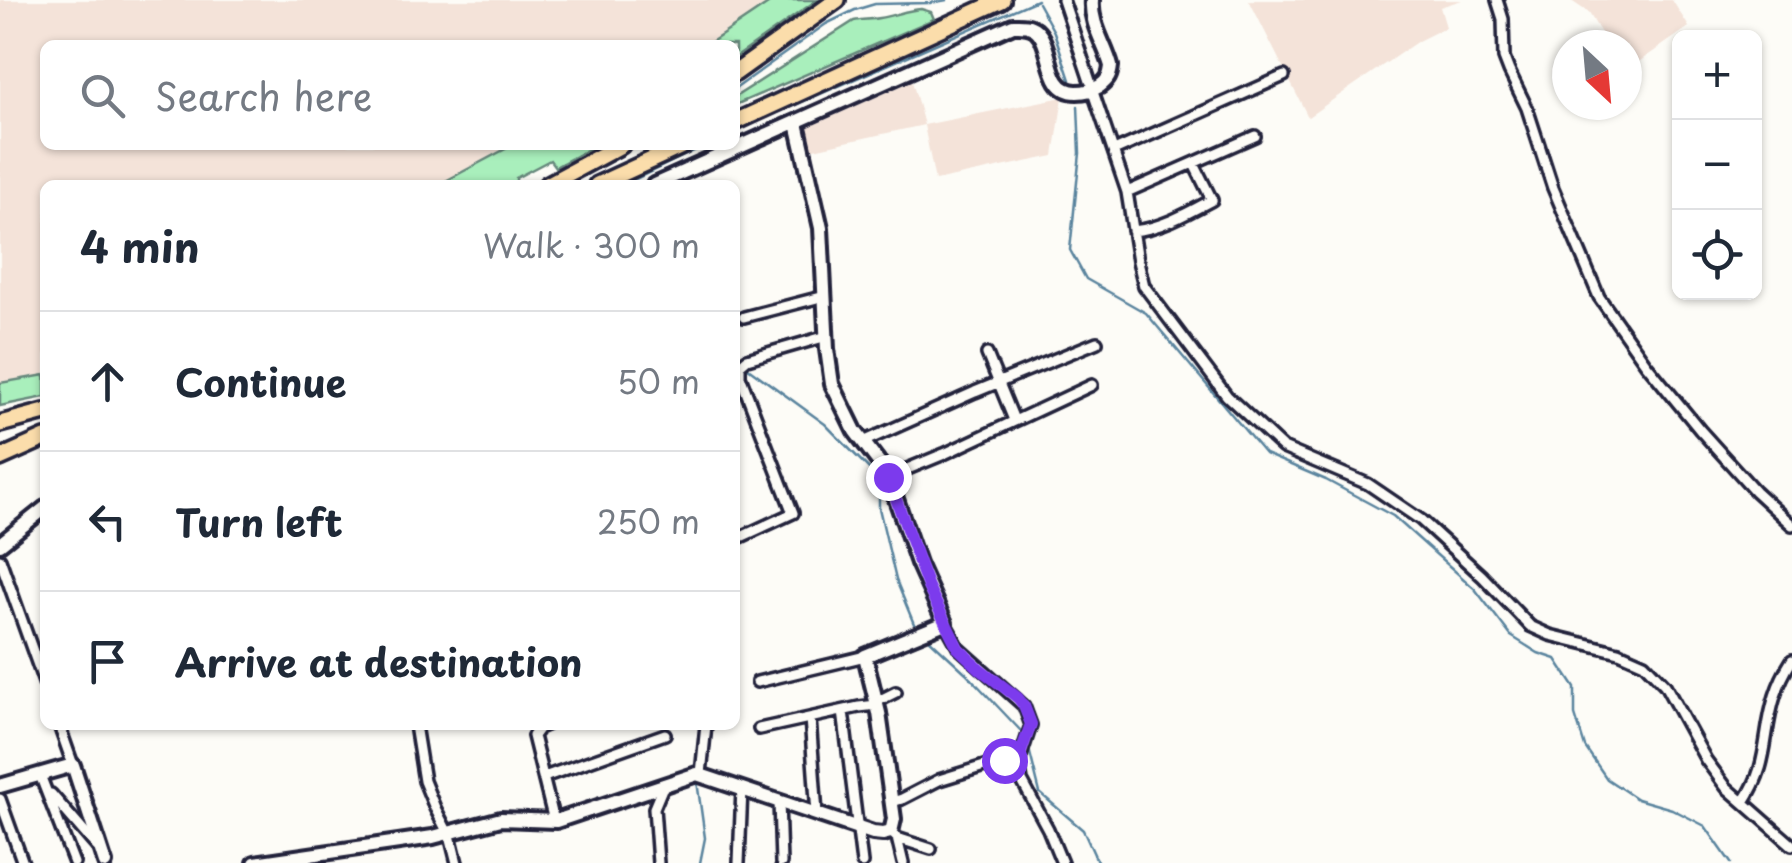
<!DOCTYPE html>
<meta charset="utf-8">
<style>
:root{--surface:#fff;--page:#f2f2f3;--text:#1f2937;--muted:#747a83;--line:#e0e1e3}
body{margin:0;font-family:"Playpen Sans",sans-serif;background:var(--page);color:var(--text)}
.controls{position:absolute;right:30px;top:30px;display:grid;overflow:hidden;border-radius:15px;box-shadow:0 2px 8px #0004}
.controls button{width:90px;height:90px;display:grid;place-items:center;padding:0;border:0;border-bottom:2px solid var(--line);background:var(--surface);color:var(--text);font:50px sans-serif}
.compass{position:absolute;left:1552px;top:30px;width:90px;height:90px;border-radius:50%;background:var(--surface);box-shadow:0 2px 8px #0004;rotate:154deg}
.stop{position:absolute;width:30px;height:30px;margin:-22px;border:8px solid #7c3aed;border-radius:50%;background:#fff}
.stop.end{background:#7c3aed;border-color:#fff;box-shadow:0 2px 10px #0008}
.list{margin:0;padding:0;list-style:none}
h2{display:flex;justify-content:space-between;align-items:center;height:130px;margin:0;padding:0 40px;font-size:42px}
h2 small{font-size:32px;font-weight:400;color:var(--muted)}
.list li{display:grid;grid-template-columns:65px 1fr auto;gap:30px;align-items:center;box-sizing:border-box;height:140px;padding:0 40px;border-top:2px solid var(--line)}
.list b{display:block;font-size:38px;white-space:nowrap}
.list em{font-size:32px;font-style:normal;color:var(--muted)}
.icon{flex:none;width:55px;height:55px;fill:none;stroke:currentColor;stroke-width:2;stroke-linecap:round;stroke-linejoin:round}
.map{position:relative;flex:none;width:1792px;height:863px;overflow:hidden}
.search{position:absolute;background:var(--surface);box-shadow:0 2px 8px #0004;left:40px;top:40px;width:700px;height:110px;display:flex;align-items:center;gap:25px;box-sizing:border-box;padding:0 35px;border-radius:15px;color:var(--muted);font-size:38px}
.panel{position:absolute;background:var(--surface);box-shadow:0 2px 8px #0004;left:40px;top:180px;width:700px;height:550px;border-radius:15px}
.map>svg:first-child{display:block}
.built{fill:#f4e3d9}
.green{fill:#a9efbc;stroke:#66887c;stroke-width:2.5}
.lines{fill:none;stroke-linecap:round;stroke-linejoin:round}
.stream{stroke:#5a849e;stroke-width:2.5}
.street-casing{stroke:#22223b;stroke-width:16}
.secondary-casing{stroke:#22223b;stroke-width:20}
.highway-casing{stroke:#22223b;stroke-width:22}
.street{stroke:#fdfcf7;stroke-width:9}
.secondary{stroke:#fdfcf7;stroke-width:12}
.highway{stroke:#fbddab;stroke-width:15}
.route{stroke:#7c3aed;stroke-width:12}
</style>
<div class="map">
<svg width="1792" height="863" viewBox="0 0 1792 863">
<rect width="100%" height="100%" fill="#fdfcf7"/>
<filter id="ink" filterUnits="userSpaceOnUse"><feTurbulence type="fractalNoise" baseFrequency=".01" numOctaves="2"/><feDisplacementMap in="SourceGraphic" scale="20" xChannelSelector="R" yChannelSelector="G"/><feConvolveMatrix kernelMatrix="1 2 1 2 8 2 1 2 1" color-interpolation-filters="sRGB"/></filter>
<g filter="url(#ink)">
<!-- built -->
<path class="built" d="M0,0H774L707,45H45V145H513L438,185H45V375L0,383Z
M1249,0H1462L1440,7L1446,27L1418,41L1308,117Z
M1570,0H1672L1689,27L1627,70V45H1608L1589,13Z
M912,81L924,125L1063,97L1054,156L935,181L924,125L809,150L804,129Z"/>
<!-- green -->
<path class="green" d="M774,0H817L735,58V45H707Z
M921,9L931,12L934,19L735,105V97L854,21C863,19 870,20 879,18C894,16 906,10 921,9Z
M513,145H596L555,167L550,160L516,178V185H438Z
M45,375V397L0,406V383Z"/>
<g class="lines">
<!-- stream -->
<path class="stream" d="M1038,3L1054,32L1070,80
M735,89L826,24L855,10L875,4L930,3L947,0
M1078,106L1080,153L1070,250L1086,279L1146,313L1265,454L1326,480L1393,516L1475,589L1511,636L1538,653L1556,659L1575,688V715L1585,747L1607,779L1637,799L1672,809L1705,826L1731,863
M735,131L1037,0
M623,185L706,145
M744,365L825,424L876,476
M879,484V508L896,580L916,629
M927,637L966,673L1020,730
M1029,749L1040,793L1083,830L1098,863
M697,781L705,838L700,863"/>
<!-- street casing -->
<g class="street-casing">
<path id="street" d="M1063,0L1090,81
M1497,0L1503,19L1504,58L1509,71L1527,108L1553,188L1599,297L1646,364L1700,430L1755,491L1792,525
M1092,89L1127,192L1138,261L1144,286L1227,396L1283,448L1368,484L1421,520L1482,576L1530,626L1550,635L1619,652L1644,663L1665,685L1706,760L1726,787L1792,845
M1114,151L1284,76
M1127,192L1255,136
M1133,231C1160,229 1188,213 1212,200L1194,164
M744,317L825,296
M987,354L1014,420
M863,442L975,392L1097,342
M888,477L944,454L1092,385
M741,537L793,513L740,376V365L747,359L827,336
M0,559L45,685
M945,623L959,648L1024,706L1031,725L1019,762L1022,781L1048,829L1062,863
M757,682L865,656
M876,702L896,692
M843,711L862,863
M810,718L817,814
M59,725L73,765
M415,725L424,781L435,808L451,839L457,863
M546,725L539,728L533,736L554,821
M759,729L859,707L877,705
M701,774L706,725
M40,775L74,863
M544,777L665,734
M51,794L97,847
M0,799L23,863
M779,801L781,863
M892,802L902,799L939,780L1020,755
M1744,802C1770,762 1762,737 1775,696C1779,683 1785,671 1792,660
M891,832L897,838L931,849
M897,838L903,863
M658,863L654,808L664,784
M739,863L742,788"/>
</g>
<!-- secondary casing -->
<g class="secondary-casing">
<path id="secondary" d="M654,185L1013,25C1021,25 1029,24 1036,30C1054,46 1045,92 1077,92C1085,92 1093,90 1100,86C1108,80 1110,76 1111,66C1105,44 1090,24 1092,0
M0,544L45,508
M0,786L73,765L105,863
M255,863L433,837L501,819L556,821L697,774L873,833L883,834L891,832L894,819L879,713L865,656L945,623L918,563L887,473L855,431L832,384L827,349L821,228L797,123"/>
</g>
<!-- highway casing -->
<g class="highway-casing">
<path id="highway" d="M735,73L837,0
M735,122L1002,0
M547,185L621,145
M597,185L684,145
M0,424L45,412
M0,458L45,438"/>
</g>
<!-- street -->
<use href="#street" class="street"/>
<!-- secondary -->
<use href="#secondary" class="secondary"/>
<!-- highway -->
<use href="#highway" class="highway"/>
</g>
</g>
<g class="lines" filter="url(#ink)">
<!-- route -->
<path class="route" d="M888,477L928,587L958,648L980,669L1018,698L1024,706L1031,724L1020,755L1004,760"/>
</g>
</svg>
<div class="controls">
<button>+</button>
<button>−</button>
<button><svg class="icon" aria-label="locate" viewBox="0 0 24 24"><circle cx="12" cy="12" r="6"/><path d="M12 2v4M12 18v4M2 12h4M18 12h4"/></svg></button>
</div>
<svg class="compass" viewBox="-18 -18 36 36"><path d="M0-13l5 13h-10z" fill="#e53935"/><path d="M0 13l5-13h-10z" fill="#747a83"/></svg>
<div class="stop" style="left:1004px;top:760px"></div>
<div class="stop end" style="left:888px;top:477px"></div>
<div class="search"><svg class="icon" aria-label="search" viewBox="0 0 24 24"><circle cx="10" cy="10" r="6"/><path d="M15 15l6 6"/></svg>Search here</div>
<section class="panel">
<h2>4 min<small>Walk · 300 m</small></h2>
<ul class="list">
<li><svg class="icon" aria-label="ahead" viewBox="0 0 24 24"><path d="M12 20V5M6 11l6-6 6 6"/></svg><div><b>Continue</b></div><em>50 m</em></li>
<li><svg class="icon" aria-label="left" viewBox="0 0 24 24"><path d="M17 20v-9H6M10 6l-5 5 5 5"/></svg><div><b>Turn left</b></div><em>250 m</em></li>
<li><svg class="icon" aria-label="arrive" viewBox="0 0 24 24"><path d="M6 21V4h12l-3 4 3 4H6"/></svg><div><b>Arrive at destination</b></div></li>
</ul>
</section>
</div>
